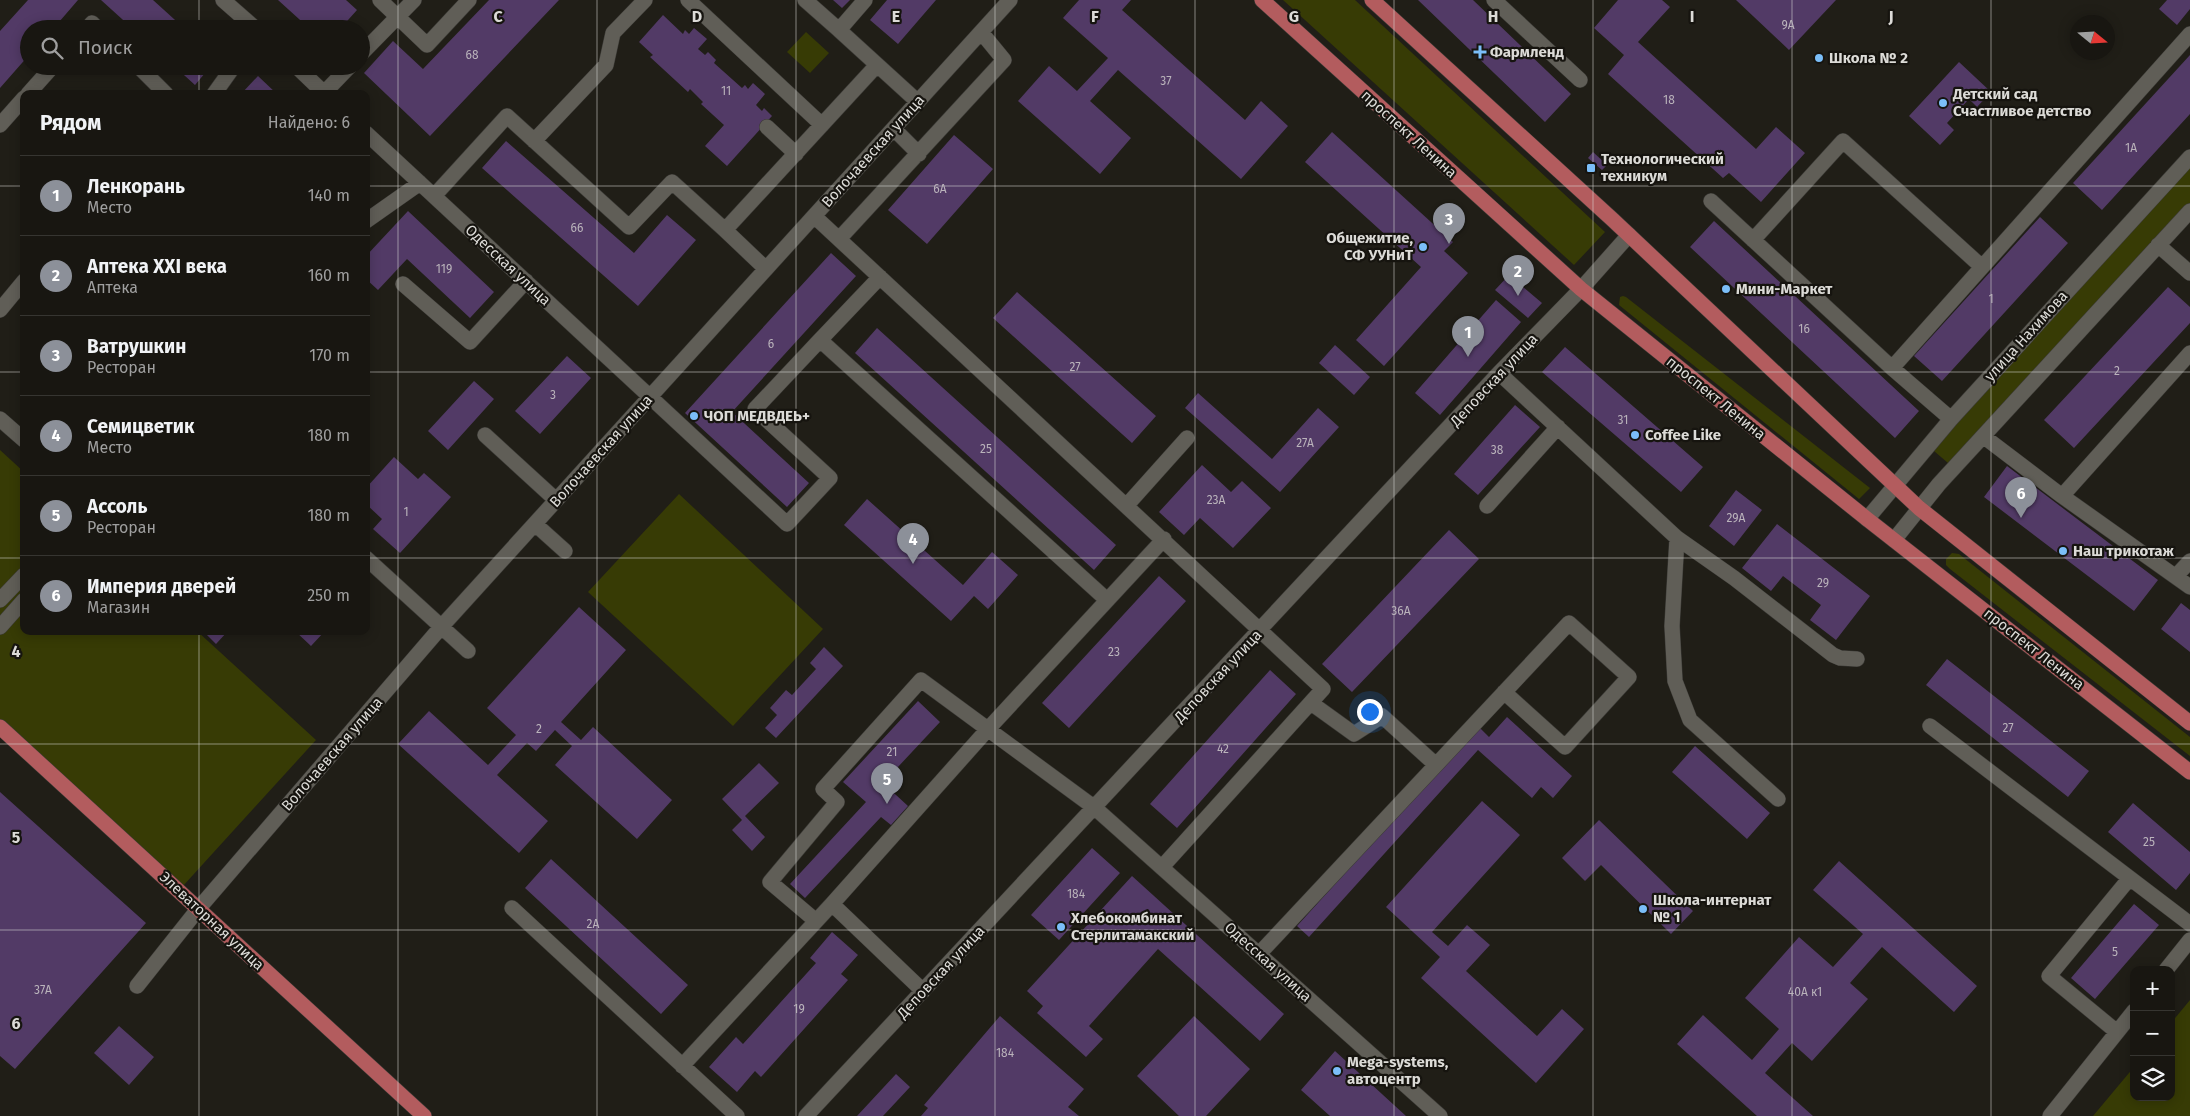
<!DOCTYPE html>
<html lang="ru">
<meta charset="utf-8">
<style>
:root{--surface:#181611;--page:#25231f;--text:#f1f3f6;--muted:#9f9f9f;--line:#363531;--accent:#8c9099}
body{margin:0;font-family:"Fira Sans",sans-serif;background:var(--page);color:var(--text)}
.controls{position:absolute;right:15px;bottom:15px;display:grid;overflow:hidden;border-radius:10px;box-shadow:0 2px 12px #0003}
.controls button{width:45px;height:45px;display:grid;place-items:center;padding:0;border:0;border-bottom:1px solid var(--line);background:var(--surface);color:var(--text);font:25px sans-serif}
.compass{position:absolute;left:2070px;top:15px;width:45px;height:45px;border-radius:50%;background:var(--surface);box-shadow:0 2px 12px #0003;rotate:108deg}
.you{position:absolute;left:1369px;top:711px;width:18px;height:18px;margin:-12px;border:4px solid #fff;border-radius:50%;background:#1a73e8;box-shadow:0 0 0 8px #1a73e833}
.badge{display:grid;place-items:center;width:32px;height:32px;border-radius:50%;background:var(--accent);color:#fff;font-size:16px;font-weight:700}
.pin{position:absolute;translate:-50% -41px;filter:drop-shadow(0 1px 2px #0008)}
.pin::after{content:'';position:absolute;top:26px;width:18px;height:15px;background:inherit;clip-path:polygon(0 0,100% 0,50% 100%)}
.list{margin:0;padding:0;list-style:none}
h2{display:flex;justify-content:space-between;align-items:center;height:65px;margin:0;padding:0 20px;font-size:21px}
h2 small{font-size:16px;font-weight:400;color:var(--muted)}
.list li{display:grid;grid-template-columns:32px 1fr auto;gap:15px;align-items:center;box-sizing:border-box;height:80px;padding:0 20px;border-top:1px solid var(--line)}
.list b{display:block;font-size:19px;white-space:nowrap}
.list p{margin:0;font-size:16px;white-space:nowrap;color:var(--muted)}
.list em{font-size:16px;font-style:normal;color:var(--muted)}
.icon{flex:none;width:28px;height:28px;fill:none;stroke:currentColor;stroke-width:2;stroke-linecap:round;stroke-linejoin:round}
.map{position:relative;flex:none;width:2190px;height:1116px;overflow:hidden}
.search{position:absolute;background:var(--surface);box-shadow:0 2px 12px #0003;left:20px;top:20px;width:350px;height:55px;display:flex;align-items:center;gap:12px;box-sizing:border-box;padding:0 18px;border-radius:28px;color:var(--muted);font-size:19px}
.panel{position:absolute;background:var(--surface);box-shadow:0 2px 12px #0003;left:20px;top:90px;width:350px;height:545px;border-radius:10px}
.map>svg:first-child{display:block}
.green{fill:#373b05}
.building{fill:#523a66}
.lines{fill:none;stroke-linecap:round;stroke-linejoin:round}
.minor-casing{stroke:#3c3b37;stroke-width:16}
.major-casing{stroke:#3c3b37;stroke-width:16}
.minor{stroke:#605e57;stroke-width:15}
.major{stroke:#b35c5e;stroke-width:15}
.grid{fill:none;stroke:#dcdbd7;stroke-width:1;stroke-opacity:0.55}
.poi-dot{fill:#7bbef8;stroke:#16140f;stroke-width:2}
.labels{text-anchor:middle;dominant-baseline:central;stroke-width:4.5;stroke-linejoin:round;paint-order:stroke}
.number-label{font-size:12px;fill:#bab3bb}
.poi-label{font-size:15px;font-weight:bold;fill:#dcdbd7;stroke:#16140f;text-anchor:start}
.street-label{font-size:15px;fill:#dcdbd7;stroke:#16140f}
.grid-label{font-size:16px;text-anchor:middle;font-weight:bold;fill:#dcdbd7;stroke:#16140f;stroke-width:4.5;stroke-linejoin:round;paint-order:stroke}
</style>
<div class="map">
<svg width="2190" height="1116" viewBox="0 0 2190 1116">
<rect width="100%" height="100%" fill="#201e17"/>
<!-- green -->
<path class="green" d="M1283,0H1355L1605,232L1574,265Z
M806,32L829,53L810,73L787,52Z
M2190,161V210L1955,469L1927,445Z
M1623,296L1626,297L1870,488L1859,499L1619,305L1620,297Z
M0,450L24,472V631H197L316,740L183,886L0,719Z
M679,494L823,629L733,726L588,592Z
M1952,553L1959,554L2190,737V756L1950,569L1946,565V559Z
M2190,1000V1116H2093L2134,1067V1097H2171V1023Z"/>
<!-- building -->
<path class="building" d="M28,0H78L53,29H29V55L0,88V31Z
M101,0H153L185,29H133Z
M278,0H346L357,10L340,29H310Z
M489,0H559L430,136L364,73L393,41L423,69Z
M833,0H850L842,8Z
M887,0H936L898,44L870,20Z
M1079,0H1131L1122,10L1245,120L1261,101L1288,126L1241,179L1118,70L1090,101L1131,138L1100,174L1018,101L1049,66L1077,91L1108,58L1063,18Z
M1418,0H1473L1571,94L1545,122Z
M1618,0H1662L1670,7L1638,42L1756,149L1776,127L1805,153L1761,202L1729,173L1723,178L1608,74L1624,55L1594,28Z
M1736,0H1836L1789,50Z
M2167,0H2190V9L2177,25L2159,9Z
M663,15L683,34L685,30L689,34L694,28L707,39L698,49L705,55L708,52L716,60L714,63L742,88L745,85L748,89L753,83L765,94L756,105L762,111L764,108L772,116L727,166L705,146L724,125L701,104L703,102L690,89L688,92L650,57L653,55L639,42Z
M2190,55V114L2102,210L2073,183Z
M1959,62L1991,92L1977,107L1969,99L1947,123L1954,130L1940,145L1909,116Z
M174,66H211L195,85Z
M258,76L277,94H241Z
M1332,132L1453,242L1444,251L1468,273L1384,366L1356,340L1421,267L1305,162Z
M954,135L993,169L927,244L888,210Z
M506,141L634,253L667,215L696,240L638,306L482,168Z
M1593,152L1607,165L1602,170L1588,158Z
M408,211L494,292L470,318L407,259L378,290L366,279V256Z
M2040,217L2068,243L1942,381L1914,356Z
M1714,221L1919,411L1895,438L1690,247Z
M831,253L856,276L732,412L809,483L787,507L685,413Z
M1509,275L1542,303L1528,318L1495,290Z
M2168,287L2190,307V323L2074,448L2044,420Z
M1017,292L1156,416L1132,443L993,318Z
M1496,300L1521,322L1440,415L1415,393Z
M877,328L1116,545L1094,570L855,353Z
M1335,345L1370,377L1354,395L1319,363Z
M1565,347L1703,467L1681,492L1542,372Z
M567,356L591,378L540,434L515,411Z
M474,381L494,399L448,450L428,431Z
M1198,393L1272,459L1318,408L1339,427L1280,492L1185,408Z
M1515,405L1540,427L1478,495L1454,474Z
M394,457L418,479L424,473L451,497L400,553L373,529L382,519L366,504V488Z
M1202,465L1231,492L1242,481L1271,508L1233,548L1200,518L1184,535L1159,512Z
M2007,466L2158,580L2134,611L1984,497Z
M1736,490L1762,510L1734,546L1709,526Z
M867,499L963,585L992,552L1018,575L988,609L974,596L951,621L844,525Z
M1777,524L1870,596L1836,640L1810,620L1821,605L1783,576L1771,591L1742,568Z
M1449,530L1479,559L1352,692L1322,664Z
M1159,576L1186,601L1069,728L1042,703Z
M2181,603L2190,610V652L2161,629Z
M579,607L626,650L561,722L581,740L593,727L672,800L637,839L555,765L572,746L555,730L536,751L527,743L497,775L548,821L519,853L398,744L429,711L488,765L516,735L487,708Z
M203,631H228L216,644Z
M295,631H325L311,646Z
M824,647L843,666L776,738L765,728L777,715L770,708L786,690L792,695L816,669L810,663Z
M1947,659L2089,771L2068,797L1926,685Z
M1270,670L1296,694L1177,828L1150,804Z
M918,701L940,722L883,783L908,806L891,825L881,817L805,898L790,884L866,802L843,782Z
M1507,717L1572,776L1553,798L1541,787L1532,798L1478,750L1309,937L1297,926L1478,726L1489,737Z
M1695,746L1770,813L1747,839L1672,772Z
M759,763L779,783L745,816L765,837L752,851L732,830L742,820L722,799Z
M0,792L146,923L15,1069L0,1056Z
M1482,801L1520,835L1432,932L1448,946L1467,925L1490,945L1466,971L1537,1036L1562,1009L1584,1029L1536,1083L1421,978L1440,957L1386,907Z
M2133,803L2190,852V873L2176,890L2108,832Z
M1599,820L1693,911L1671,934L1601,865L1585,881L1562,858Z
M1092,848L1120,873L1059,940L1031,915Z
M551,859L688,985L661,1014L525,888Z
M1839,861L1977,986L1954,1012L1882,947L1850,983L1868,999L1812,1061L1792,1043L1765,1073L1813,1116H1757L1677,1044L1703,1015L1752,1060L1779,1029L1745,998L1799,937L1833,967L1863,934L1813,890Z
M1132,876L1284,1014L1260,1041L1158,949L1089,1026L1103,1039L1086,1057L1037,1013L1043,1006L1027,991Z
M2134,904L2159,925L2095,999L2071,978Z
M832,932L858,955L841,974L848,980L761,1077L755,1071L737,1092L709,1067L736,1037L743,1044L816,963L810,958Z
M1000,1016L1084,1089L1068,1107L1079,1116H921L928,1108L924,1105Z
M1194,1016L1250,1069L1206,1116H1179L1137,1076Z
M119,1026L154,1057L129,1085L94,1053Z
M1335,1051L1406,1116H1330L1301,1090Z
M896,1074L910,1087L883,1116H857Z"/>
<g class="lines">
<!-- minor casing -->
<g class="minor-casing">
<path id="minor" d="M223,0L256,29
M380,0L427,45L469,0
M688,0L822,125
M805,0L839,30
M865,0L839,30L918,102
M1494,0L1580,80
M87,29L92,23L98,29
M361,54L414,0
M138,66L166,94
M296,66L325,94
M324,93L350,66
M28,94L53,66
M214,94L234,66
M0,125L24,98
M767,127L796,154
M894,129L919,154
M366,133L787,524L830,478L755,409L820,340
M534,141L606,65L613,33L645,0
M434,196L507,116L629,227L672,182L725,230L877,65
M1711,201L1892,368L1951,419
M814,216L1323,689L1162,867
M366,221L420,183
M725,230L766,269
M839,239L1004,60L981,32
M1753,240L1843,141L1982,267
M2158,245L2190,273
M880,277L820,340L1107,600
M403,284L470,342L526,281
M0,310L24,281
M1892,368L2190,34
M1499,373L1677,538L1734,578L1833,655L1840,658L1857,659
M0,419L24,440
M485,435L556,500
M1983,436L2062,496L2190,587
M2062,496L2190,353
M1127,505L1187,438
M1487,506L1558,427
M1867,519L1951,419L2190,157
M535,524L565,551
M1677,538L1672,626L1675,681L1690,720L1778,799
M1894,540L1939,484L2190,211
M366,558L468,651
M2176,576L2190,561
M0,600L24,575
M0,627L24,600
M1311,703L1354,734L1382,716L1436,765
M1930,726L2190,924
M832,904L988,729L1164,539
M512,908L737,1116
M816,921L770,882L837,802L823,789L921,680L1095,808L1440,1116
M1259,954L1569,623L1629,677L1565,747L1504,692
M2166,970L2190,940
M137,986L199,908L442,626L1010,0
M2117,1032L2049,976L2129,879
M682,1066L832,904L923,991
M806,1116L1499,373L1581,289L1629,235
M2050,1116L2134,1011"/>
</g>
<!-- major casing -->
<g class="major-casing">
<path id="major" d="M1262,0L1581,289L1867,519L2190,772
M1372,0L1613,220L1919,508L2190,723
M0,727L424,1116"/>
</g>
<!-- minor -->
<use href="#minor" class="minor"/>
<!-- major -->
<use href="#major" class="major"/>
</g>
<!-- grid -->
<path class="grid" d="M199,0V29M398,0V1116M597,0V1116M796,0V1116M995,0V1116M1195,0V1116M1394,0V1116M1593,0V1116M1792,0V1116M1991,0V1116M199,66V94M0,186H24M366,186H2190M0,372H24M366,372H2190M0,558H24M366,558H2190M199,631V1116M0,744H2190M0,930H2190"/>
<!-- markers -->
<g class="poi-dot">
<path d="M1477.5 44.5h5v5h5v5h-5v5h-5v-5h-5v-5h5z"/>
<circle cx="1819" cy="58" r="5"/>
<circle cx="1943" cy="103" r="5"/>
<rect x="1586" y="163" width="10" height="10" rx="2.5"/>
<circle cx="1423" cy="247" r="5"/>
<circle cx="1726" cy="289" r="5"/>
<circle cx="694" cy="416" r="5"/>
<circle cx="1635" cy="435" r="5"/>
<circle cx="2063" cy="551" r="5"/>
<circle cx="1643" cy="909" r="5"/>
<circle cx="1061" cy="927" r="5"/>
<circle cx="1337" cy="1071" r="5"/>
</g>
<g class="labels">
<!-- number labels -->
<g class="number-label">
<text x="1788" y="25">9А</text>
<text x="472" y="55">68</text>
<text x="1166" y="81">37</text>
<text x="726" y="91">11</text>
<text x="1669" y="100">18</text>
<text x="2131" y="148">1А</text>
<text x="940" y="189">6А</text>
<text x="577" y="228">66</text>
<text x="444" y="269">119</text>
<text x="1991" y="299">1</text>
<text x="1804" y="329">16</text>
<text x="771" y="344">6</text>
<text x="1075" y="367">27</text>
<text x="2117" y="371">2</text>
<text x="553" y="395">3</text>
<text x="1623" y="420">31</text>
<text x="1305" y="443">27А</text>
<text x="986" y="449">25</text>
<text x="1497" y="450">38</text>
<text x="1216" y="500">23А</text>
<text x="406" y="512">1</text>
<text x="1736" y="518">29А</text>
<text x="1823" y="583">29</text>
<text x="1401" y="611">36А</text>
<text x="1114" y="652">23</text>
<text x="2008" y="728">27</text>
<text x="539" y="729">2</text>
<text x="1223" y="749">42</text>
<text x="892" y="752">21</text>
<text x="2149" y="842">25</text>
<text x="1076" y="894">184</text>
<text x="593" y="924">2А</text>
<text x="2115" y="952">5</text>
<text x="43" y="990">37А</text>
<text x="1805" y="992">40А к1</text>
<text x="799" y="1009">19</text>
<text x="1005" y="1053">184</text>
</g>
<!-- poi labels -->
<g class="poi-label">
<text x="1490" y="52">Фармленд</text>
<text x="1829" y="58">Школа № 2</text>
<text x="1953" y="94">Детский сад<tspan x="1953" dy="17">Счастливое детство</tspan></text>
<text x="1601" y="159">Технологический<tspan x="1601" dy="17">техникум</tspan></text>
<text x="1413" y="238" text-anchor="end">Общежитие,<tspan x="1413" dy="17">СФ УУНиТ</tspan></text>
<text x="1736" y="289">Мини-Маркет</text>
<text x="704" y="416">ЧОП МЕДВДЕЬ+</text>
<text x="1645" y="435">Coffee Like</text>
<text x="2073" y="551">Наш трикотаж</text>
<text x="1653" y="900">Школа-интернат<tspan x="1653" dy="17">№ 1</tspan></text>
<text x="1071" y="918">Хлебокомбинат<tspan x="1071" dy="17">Стерлитамакский</tspan></text>
<text x="1347" y="1062">Mega-systems,<tspan x="1347" dy="17">автоцентр</tspan></text>
</g>
<!-- street labels -->
<g class="street-label">
<text transform="translate(1409 134) rotate(42)">проспект Ленина</text>
<text transform="translate(873 151) rotate(-48)">Волочаевская улица</text>
<text transform="translate(508 265) rotate(43)">Одесская улица</text>
<text transform="translate(2026 336) rotate(-48)">улица Нахимова</text>
<text transform="translate(1494 380) rotate(-47)">Деповская улица</text>
<text transform="translate(1716 398) rotate(39)">проспект Ленина</text>
<text transform="translate(601 451) rotate(-48)">Волочаевская улица</text>
<text transform="translate(2034 649) rotate(38)">проспект Ленина</text>
<text transform="translate(1218 676) rotate(-47)">Деповская улица</text>
<text transform="translate(332 754) rotate(-49)">Волочаевская улица</text>
<text transform="translate(212 921) rotate(43)">Элеваторная улица</text>
<text transform="translate(1268 962) rotate(42)">Одесская улица</text>
<text transform="translate(941 972) rotate(-47)">Деповская улица</text>
</g>
</g>
<g class="grid-label">
<text x="498" y="22">C</text>
<text x="697" y="22">D</text>
<text x="896" y="22">E</text>
<text x="1095" y="22">F</text>
<text x="1294" y="22">G</text>
<text x="1493" y="22">H</text>
<text x="1692" y="22">I</text>
<text x="1891" y="22">J</text>
<text x="16" y="657">4</text>
<text x="16" y="843">5</text>
<text x="16" y="1029">6</text>
</g>
</svg>
<div class="controls">
<button>+</button>
<button>−</button>
<button><svg class="icon" aria-label="layers" viewBox="0 0 24 24"><path d="M12 4l9 5-9 5-9-5zM3 14l9 5 9-5"/></svg></button>
</div>
<svg class="compass" viewBox="-18 -18 36 36"><path d="M0-13l5 13h-10z" fill="#e53935"/><path d="M0 13l5-13h-10z" fill="#9f9f9f"/></svg>
<div class="you"></div>
<div class="pin badge" style="left:1468px;top:357px">1</div>
<div class="pin badge" style="left:1518px;top:296px">2</div>
<div class="pin badge" style="left:1449px;top:244px">3</div>
<div class="pin badge" style="left:913px;top:564px">4</div>
<div class="pin badge" style="left:887px;top:804px">5</div>
<div class="pin badge" style="left:2021px;top:518px">6</div>
<div class="search"><svg class="icon" aria-label="search" viewBox="0 0 24 24"><circle cx="10" cy="10" r="6"/><path d="M15 15l6 6"/></svg>Поиск</div>
<section class="panel">
<h2>Рядом<small>Найдено: 6</small></h2>
<ul class="list">
<li><span class="badge">1</span><div><b>Ленкорань</b><p>Место</p></div><em>140 m</em></li>
<li><span class="badge">2</span><div><b>Аптека ХХI века</b><p>Аптека</p></div><em>160 m</em></li>
<li><span class="badge">3</span><div><b>Ватрушкин</b><p>Ресторан</p></div><em>170 m</em></li>
<li><span class="badge">4</span><div><b>Семицветик</b><p>Место</p></div><em>180 m</em></li>
<li><span class="badge">5</span><div><b>Ассоль</b><p>Ресторан</p></div><em>180 m</em></li>
<li><span class="badge">6</span><div><b>Империя дверей</b><p>Магазин</p></div><em>250 m</em></li>
</ul>
</section>
</div>
